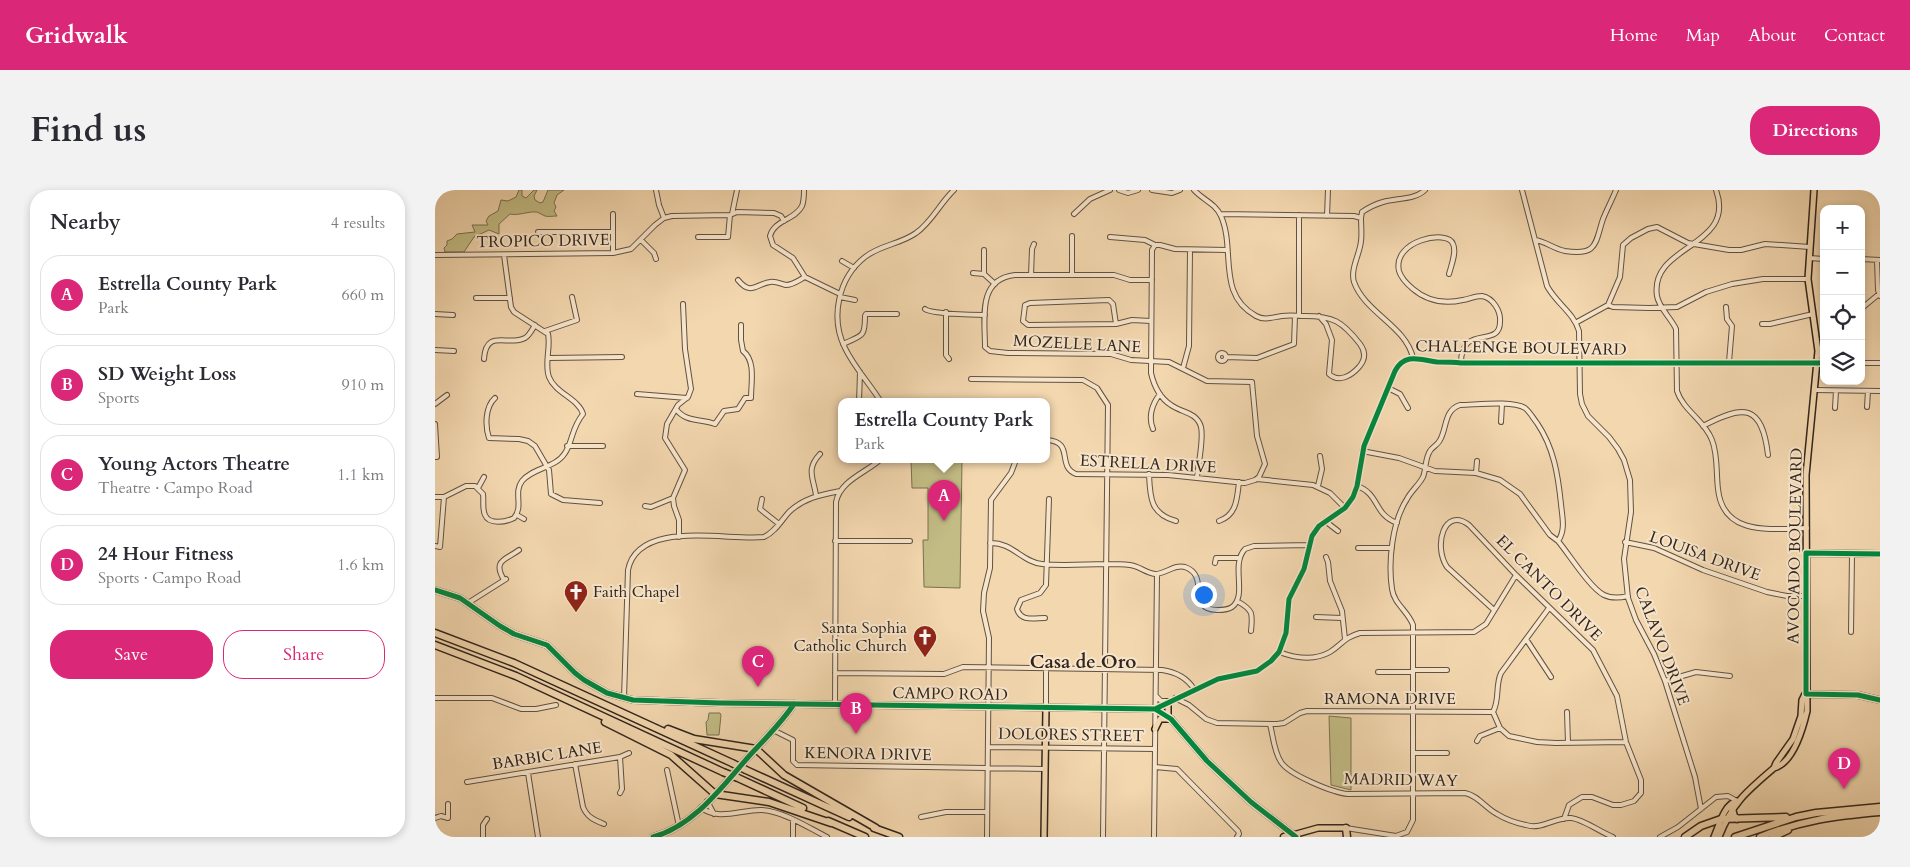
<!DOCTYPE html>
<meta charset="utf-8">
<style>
:root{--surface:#fff;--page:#f2f2f3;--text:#2b2b33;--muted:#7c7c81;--line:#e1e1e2;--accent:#db2777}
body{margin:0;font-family:Cardo,serif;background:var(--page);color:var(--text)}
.controls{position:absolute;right:15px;top:15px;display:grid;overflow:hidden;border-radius:10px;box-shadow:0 2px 8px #0003}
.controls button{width:45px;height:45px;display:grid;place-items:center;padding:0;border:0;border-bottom:1px solid var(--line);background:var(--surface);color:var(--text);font:25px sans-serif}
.you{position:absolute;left:768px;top:404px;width:18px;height:18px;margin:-12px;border:4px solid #fff;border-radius:50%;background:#1a73e8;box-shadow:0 0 0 8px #1a73e833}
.badge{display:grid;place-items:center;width:32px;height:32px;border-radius:50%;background:var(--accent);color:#fff;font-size:16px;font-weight:700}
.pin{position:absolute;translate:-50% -41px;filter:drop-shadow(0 1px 2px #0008)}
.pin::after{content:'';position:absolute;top:26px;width:18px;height:15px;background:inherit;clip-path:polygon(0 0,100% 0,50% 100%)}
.popup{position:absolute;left:403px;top:208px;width:212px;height:65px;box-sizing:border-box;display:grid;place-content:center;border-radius:10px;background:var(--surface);filter:drop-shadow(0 1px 4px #0005);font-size:16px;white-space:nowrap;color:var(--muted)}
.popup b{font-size:19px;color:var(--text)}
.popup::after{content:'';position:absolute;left:50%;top:100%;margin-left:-10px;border:10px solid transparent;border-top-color:var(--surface)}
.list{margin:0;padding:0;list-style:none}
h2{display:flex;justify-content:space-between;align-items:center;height:65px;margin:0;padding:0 20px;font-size:21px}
h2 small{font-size:16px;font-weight:400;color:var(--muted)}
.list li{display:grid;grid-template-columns:32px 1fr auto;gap:15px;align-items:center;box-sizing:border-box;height:80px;margin:0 10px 10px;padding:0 10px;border:1px solid var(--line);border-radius:20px}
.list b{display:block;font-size:19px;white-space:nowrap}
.list p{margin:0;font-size:16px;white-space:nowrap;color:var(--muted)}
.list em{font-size:16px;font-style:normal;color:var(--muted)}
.actions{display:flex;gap:10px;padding:15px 20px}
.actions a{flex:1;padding:11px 0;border:1px solid var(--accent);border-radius:20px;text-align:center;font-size:18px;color:var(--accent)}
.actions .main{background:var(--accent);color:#fff}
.icon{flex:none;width:28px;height:28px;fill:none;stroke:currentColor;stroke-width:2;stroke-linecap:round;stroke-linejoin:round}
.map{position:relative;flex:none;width:1445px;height:647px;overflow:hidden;border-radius:20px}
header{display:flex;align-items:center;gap:30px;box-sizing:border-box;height:70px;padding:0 25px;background:var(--accent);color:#fff}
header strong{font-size:24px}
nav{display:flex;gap:28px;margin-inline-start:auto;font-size:18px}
.intro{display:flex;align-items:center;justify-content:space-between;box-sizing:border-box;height:120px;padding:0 30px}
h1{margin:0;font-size:35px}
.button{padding:12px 22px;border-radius:20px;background:var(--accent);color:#fff;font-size:18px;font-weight:700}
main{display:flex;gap:30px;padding:0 30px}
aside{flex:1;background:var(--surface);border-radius:20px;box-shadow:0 2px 8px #0003}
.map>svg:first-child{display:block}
.green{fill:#c3bc85;stroke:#7a7051}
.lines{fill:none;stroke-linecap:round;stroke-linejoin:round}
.minor-casing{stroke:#625242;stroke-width:6}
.major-casing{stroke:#31251d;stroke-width:8}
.highway-casing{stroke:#31251d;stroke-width:9}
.minor{stroke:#f7e5cb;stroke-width:4}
.major{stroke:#f3d7af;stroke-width:5}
.highway{stroke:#f3d7af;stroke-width:6}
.highway-bridge-casing{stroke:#31251d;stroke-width:9;stroke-linecap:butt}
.highway-bridge{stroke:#f3d7af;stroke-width:6}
.cycleway-casing{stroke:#f7e5cb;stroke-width:8}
.cycleway{stroke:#00873e;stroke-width:5}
.labels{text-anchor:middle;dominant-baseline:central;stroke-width:4;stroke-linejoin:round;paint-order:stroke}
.street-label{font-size:16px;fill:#31251d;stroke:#f7e5cb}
.poi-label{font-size:16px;fill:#31251d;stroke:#f7e5cb;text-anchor:start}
.quarter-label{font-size:19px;font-weight:bold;fill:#31251d;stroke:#f7e5cb}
</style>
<header>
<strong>Gridwalk</strong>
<nav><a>Home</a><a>Map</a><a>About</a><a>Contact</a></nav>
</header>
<div class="intro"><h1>Find us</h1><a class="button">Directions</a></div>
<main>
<aside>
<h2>Nearby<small>4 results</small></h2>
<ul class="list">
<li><span class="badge">A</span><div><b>Estrella County Park</b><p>Park</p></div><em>660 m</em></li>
<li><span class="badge">B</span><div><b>SD Weight Loss</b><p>Sports</p></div><em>910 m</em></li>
<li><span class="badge">C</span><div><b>Young Actors Theatre</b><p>Theatre · Campo Road</p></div><em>1.1 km</em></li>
<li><span class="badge">D</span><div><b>24 Hour Fitness</b><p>Sports · Campo Road</p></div><em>1.6 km</em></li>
</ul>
<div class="actions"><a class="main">Save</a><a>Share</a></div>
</aside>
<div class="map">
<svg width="1445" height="647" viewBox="0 0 1445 647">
<rect width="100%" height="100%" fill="#f3d7af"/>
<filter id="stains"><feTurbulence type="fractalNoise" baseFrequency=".004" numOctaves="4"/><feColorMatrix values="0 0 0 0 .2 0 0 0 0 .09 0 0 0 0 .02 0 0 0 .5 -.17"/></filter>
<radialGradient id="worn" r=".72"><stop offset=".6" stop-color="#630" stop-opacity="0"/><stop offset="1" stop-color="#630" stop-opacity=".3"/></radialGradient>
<!-- green -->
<path class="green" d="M84,0H87V6L91,8L99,0H102L99,6L100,10L105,13L108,12L113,0H129L122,5L119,13L121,17L119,21L122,26C118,26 113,27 110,26C107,25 105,23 102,22C94,21 83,26 75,24L64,34V44L54,40L39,47L29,62H10L9,58L12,55V51L17,49L22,44L40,42L37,35H53L51,31L54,26L63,21L66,10L73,11L81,7Z
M476,270H527L525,398L489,397L488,350H493V298H477Z
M274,523H285L286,525L284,545H272L271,532L273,530Z
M894,526L916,528V600L896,595Z"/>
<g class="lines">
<!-- minor casing -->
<g class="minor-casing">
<path id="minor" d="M221,0L224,15L229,28
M369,0C369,5 369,11 367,16C360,30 339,30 335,46L338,55L358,68L370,87
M684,0L693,3L703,0
M717,0L737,3L745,0
M759,0C768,10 780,13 786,26C801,60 781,104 821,126C830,131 838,127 847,126C855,125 863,126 870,126C898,126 907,131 925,154C931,162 930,170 924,177C916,186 904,193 894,184L897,150L891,134L884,126
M1087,0L1112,96C1121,113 1139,123 1144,141L1145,204L1147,214L1153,226L1174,247L1183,259L1189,270L1195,290L1196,322L1189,369L1193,408L1201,430L1219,464L1230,491L1260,587L1266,619
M1281,0C1302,58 1214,54 1222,106C1224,118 1236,128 1241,139L1242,201C1248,220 1270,231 1277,250C1283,265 1281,283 1283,299C1288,347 1337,339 1372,338
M178,24V63
M297,24L302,0
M639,24L655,9L675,0
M785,24L919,26L926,28C926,35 927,44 926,51C925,64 915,79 919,92C930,123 971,136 978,168
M892,26L893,0
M926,28L927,22C933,18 941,14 948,12C961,8 980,10 990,0
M103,42H178
M637,46V85
M263,47H293L295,25
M675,47L710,50L720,55H725L740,59L792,60
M206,50L219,63L221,69
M1100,50C1110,51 1119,59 1130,61C1163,66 1160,53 1168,29C1172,19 1177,10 1181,0
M720,55L717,60L716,183C719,196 725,208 736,215C747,223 762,222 766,237C769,250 763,274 762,288
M549,60V84
M0,65L178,63L196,59L220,35L229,28L237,26L295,25L302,22L339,23L346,26L349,31
M1374,68L1389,69
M1426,69L1445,70
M1442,70L1443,100L1445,106
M407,71L419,78
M538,83L549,84L560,94
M1014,84C1016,76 1022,62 1018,54C1013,39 957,50 964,81C966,88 972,94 978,99C992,111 1010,114 1028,110C1034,109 1040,106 1047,106C1058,108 1066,121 1065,132C1065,159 1026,133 1026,173
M596,85L597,59L599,54
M370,87L405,104
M303,90C316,106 321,94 335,92C341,91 346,94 351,95C358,95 364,90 370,87
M405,107L420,110
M41,108H75
M1173,115L1178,117L1214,118L1242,117L1271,102L1297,94L1328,89H1373
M1291,117L1292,129L1297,136L1294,172
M1427,118L1444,104
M490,119C496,124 539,125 550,125
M511,122V165L514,169
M0,124L18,125
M864,126V25
M1142,132L1173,115L1185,87L1188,55L1196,48L1213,39L1222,37L1253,53L1294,60H1306L1330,54L1375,57
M681,134L678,114L674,110L595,113L590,115L588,131L593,135L681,134L697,130L716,131
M1327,134H1335L1378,124
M110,141L142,130L137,107
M408,154C427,145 430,148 430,126L431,124H462
M0,160L19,161
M783 167a4 4 0 1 1 8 0a4 4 0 1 1-8 0Z
M791,167L822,168L859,154L860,126
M113,168L187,167
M49,169C51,138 73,157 90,148C94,146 97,140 100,135
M1426,173H1445
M748,178L754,156L755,60
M536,189L648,190L662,198L673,215L668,647
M953,198L965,204L973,218
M1380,200L1445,201
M202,204L252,208
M60,208C50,217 50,236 54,248L84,249L93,251L100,256L114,280L116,304L128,310L165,313
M424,212L425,182
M446,212C435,194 419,177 410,158C395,128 403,88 430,67C445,55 466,54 481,43C497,32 505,13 519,0
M0,214L12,205
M1432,217L1433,201
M1400,218L1401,201
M241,219C250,232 266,229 280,234L289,221L303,219L310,208H316C316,193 321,171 308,161L306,150V135
M1066,232L1067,214
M0,234L2,267H0
M1268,236C1309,214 1327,214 1333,265
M718,239C713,227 717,214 725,204
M612,250C640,252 621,276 641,284L733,285L810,293L820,290L824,287L830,274L822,246L817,192L772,191L734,172L696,170L676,164L573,163L555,161L550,157C550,129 542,89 580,85H679L695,90H717
M132,256H168
M927,261L964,268L1000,281L1041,283L1065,290L1085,304L1115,345L1123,351
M1041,283L1042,271
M714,284C715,307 715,324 741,331
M822,289L878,295L895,303L910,318
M883,296L887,279L885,266
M922,296C945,304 938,324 962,333
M43,298L49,287
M381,305C378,287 371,279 385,264
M0,307H9
M9,307L31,296H40L48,304C49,311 47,319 50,325C54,335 71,332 79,328C89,316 78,303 87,291C97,278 121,278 130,263C138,251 136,239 148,224C144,209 120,203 114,187C109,173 116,158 113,144L79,122L76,117L69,65
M327,309L325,319L344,334
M210,316L216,317L238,308
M82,325L89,329
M784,331C802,325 802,308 804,292
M890,331L903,341
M244,347V330L239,316L238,308L250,280L230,248L232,234L243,215L253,207L256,199L250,159L248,114
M400,351H475
M1190,352L1219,358L1268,380L1332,402L1352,406H1371
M555,353C577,352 587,372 607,374C636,377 666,372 695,375C704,376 711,383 720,384C731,384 739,374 750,377C776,386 750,419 782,420C787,420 793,420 797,417C813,405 795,375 810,359L819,356L874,355
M0,356L5,357L9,307
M923,358H957
M891,367L893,372L895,391L907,421L910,449
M780,373L781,368H805
M69,390C57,370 71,370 84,360
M802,411C818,420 818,423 816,441
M33,413L71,389
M1059,420L1012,377C998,356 1009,316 1034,335L1081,385L1158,460L1182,506L1191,552L1206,590V603L1199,611L1186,615H1178L1157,607H1147L1134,615L1129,629
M881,427L907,428
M610,428C599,428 586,432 582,419L586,410L605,403L611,395L614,309
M1416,442L1417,364
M1091,449L1116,487
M844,462C860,468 879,471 895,462C908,454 908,448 925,443L1039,442L1051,434L1081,385
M978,480H1012
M943,482H978
M400,483L509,484L528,477L727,480C741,482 752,488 759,499
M1230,491L1261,482L1295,486
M721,506L726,511H733
M0,508H57L86,519H101L121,515
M189,508L193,380C203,329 292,351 329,347C340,342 346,331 354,322C369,308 385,305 405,301
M740,508L754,515L771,529L782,533L842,534L849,533L865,523L872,521L1058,522C1065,509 1060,496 1066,483L1114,418
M400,515L401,312C405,291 430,283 445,270
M611,518V478
M720,519L783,489L822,481L836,471L844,462L851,443L854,409L869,379L877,346L884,336L910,318L918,307L922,296L929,256L960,181C970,162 986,170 1002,172C1010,172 1018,172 1026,173H1389
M1058,522L1065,538L1074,546L1102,552L1121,553L1191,552
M1132,522L1133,553
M835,534C838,546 839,562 846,572C854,585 899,603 913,604L1030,603C1044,606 1050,618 1062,624C1070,629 1081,633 1091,635C1107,640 1120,627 1136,628C1148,629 1165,642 1178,647
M338,540L358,550V571L362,575L610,579
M1042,551L1045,546L1065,538
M553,557L720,559
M978,563H1012
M185,567L187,599L185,603
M140,574L148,617C152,627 159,630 169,634
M720,577L742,579L803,641L804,644L802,647
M232,580L244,636
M93,583L103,647
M32,592L185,567L194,563
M272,611L279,624
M266,617C282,632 308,619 327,620C350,622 372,637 392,647
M486,627L511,622H552
M0,628L6,626L13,628V614
M911,638L961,646L972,642L978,630V435C973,421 959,414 957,399C953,372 957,332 972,309C976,301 984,295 988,287C991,280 990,268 995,261C997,257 1003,255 1005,250C1012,238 1009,220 1025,215C1040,215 1077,210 1090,218C1095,222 1098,228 1102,233C1119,258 1123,285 1126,314C1127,326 1131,340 1123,351C1134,364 1155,398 1169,405C1177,409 1185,408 1193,406
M48,647V635L52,629
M358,647V630
M552,647L554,448L548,421L549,403L555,378L556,310L576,283L581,270
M719,647L722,384
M1225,647L1243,637L1281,607L1293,606L1302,611"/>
</g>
<!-- major casing -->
<g class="major-casing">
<path id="major" d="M1371,363L1445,364
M0,400L25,408L65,436L79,444L112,455L140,483L149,490L172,503L198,510L285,513L720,519L736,529L772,571L816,612L861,647
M1371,504L1423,505L1445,510
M733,526V512
M720,539L725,529H736
M1339,578L1341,573L1358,549L1366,526L1367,510L1370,504
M858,645L883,638H911
M218,647C260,636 289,594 316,564C331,548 347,532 359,514
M609,647L611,518
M1279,647C1284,636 1289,614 1302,611
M1284,647C1297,613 1312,601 1339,578C1358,573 1368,538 1372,521L1371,285L1383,161L1373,89L1379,0"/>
</g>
<!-- highway casing -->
<g class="highway-casing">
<path id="highway" d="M0,443L79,473L297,573
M0,455L81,486L288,582
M170,532L236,565L280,604L334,612L396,633
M233,539L259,549L321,559L349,585L441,638
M311,580L414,627
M303,588L368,618
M1297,619L1299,626L1302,629
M393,631L430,647
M439,638L464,647
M911,638L912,647
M849,647L858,645
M1250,647L1266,636L1286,629L1351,627
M1300,647L1361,627L1381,623L1445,617
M1325,647C1368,630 1399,626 1445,622
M1338,647L1353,640"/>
</g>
<!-- minor -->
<use href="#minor" class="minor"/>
<!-- major -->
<use href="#major" class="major"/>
<!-- highway -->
<use href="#highway" class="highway"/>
<!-- highway-bridge casing -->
<g class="highway-bridge-casing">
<path id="highway-bridge" d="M297,573L311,580
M288,582L303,588"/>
</g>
<!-- highway-bridge -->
<use href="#highway-bridge" class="highway-bridge"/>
<!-- cycleway casing -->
<g class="cycleway-casing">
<path id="cycleway" d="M1445,364L1371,363V504L1423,505L1445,510
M0,400L25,408L65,436L79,444L112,455L140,483L149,490L172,503L198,510L285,513L720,519L736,529L772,571L816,612L861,647
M720,519L783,489L822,481L836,471L844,462L851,443L854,409L869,379L877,346L884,336L910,318L918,307L922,296L929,256L960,181C970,162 986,170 1002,172C1010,172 1018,172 1026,173H1389
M218,647C260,636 289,594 316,564C331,548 347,532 359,514"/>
</g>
<!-- cycleway -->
<use href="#cycleway" class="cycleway"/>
</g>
<!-- icons -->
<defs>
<g id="church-pin" transform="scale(1.25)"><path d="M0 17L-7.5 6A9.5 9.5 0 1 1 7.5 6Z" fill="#8f2418" stroke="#f7e5cb"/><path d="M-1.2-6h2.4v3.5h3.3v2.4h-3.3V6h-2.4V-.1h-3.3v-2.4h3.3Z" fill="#fff"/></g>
</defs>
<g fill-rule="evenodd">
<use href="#church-pin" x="141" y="402"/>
<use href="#church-pin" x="490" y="447"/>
</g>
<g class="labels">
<!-- street labels -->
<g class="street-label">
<text transform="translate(108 51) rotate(-1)">TROPICO DRIVE</text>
<text transform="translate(642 154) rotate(3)">MOZELLE LANE</text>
<text transform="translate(1086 158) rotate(1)">CHALLENGE BOULEVARD</text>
<text transform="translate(713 274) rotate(3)">ESTRELLA DRIVE</text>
<text transform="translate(1360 356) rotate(-89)">AVOCADO BOULEVARD</text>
<text transform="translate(1270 366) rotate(20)">LOUISA DRIVE</text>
<text transform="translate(1114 398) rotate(45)">EL CANTO DRIVE</text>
<text transform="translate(1227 456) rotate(69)">CALAVO DRIVE</text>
<text transform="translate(515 504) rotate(1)">CAMPO ROAD</text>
<text x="955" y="509">RAMONA DRIVE</text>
<text transform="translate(636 545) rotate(1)">DOLORES STREET</text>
<text transform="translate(433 564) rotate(1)">KENORA DRIVE</text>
<text transform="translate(112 566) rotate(-9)">BARBIC LANE</text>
<text transform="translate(966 590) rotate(1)">MADRID WAY</text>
</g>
<!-- poi labels -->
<g class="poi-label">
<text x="158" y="402">Faith Chapel</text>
<text x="472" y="438" text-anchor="end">Santa Sophia<tspan x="472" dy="18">Catholic Church</tspan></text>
</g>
<!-- quarter labels -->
<g class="quarter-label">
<text x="648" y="472">Casa de Oro</text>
</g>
</g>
<rect width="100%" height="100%" filter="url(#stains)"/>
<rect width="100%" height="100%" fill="url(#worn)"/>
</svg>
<div class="controls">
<button>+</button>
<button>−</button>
<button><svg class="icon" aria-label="locate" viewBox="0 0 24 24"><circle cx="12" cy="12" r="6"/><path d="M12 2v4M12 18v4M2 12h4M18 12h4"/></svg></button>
<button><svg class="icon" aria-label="layers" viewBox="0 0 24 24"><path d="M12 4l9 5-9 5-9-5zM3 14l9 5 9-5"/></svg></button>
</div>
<div class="you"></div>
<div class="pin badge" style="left:509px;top:331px">A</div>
<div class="popup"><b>Estrella County Park</b>Park</div>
<div class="pin badge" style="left:421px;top:544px">B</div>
<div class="pin badge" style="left:323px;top:497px">C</div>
<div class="pin badge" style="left:1409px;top:599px">D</div>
</div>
</main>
